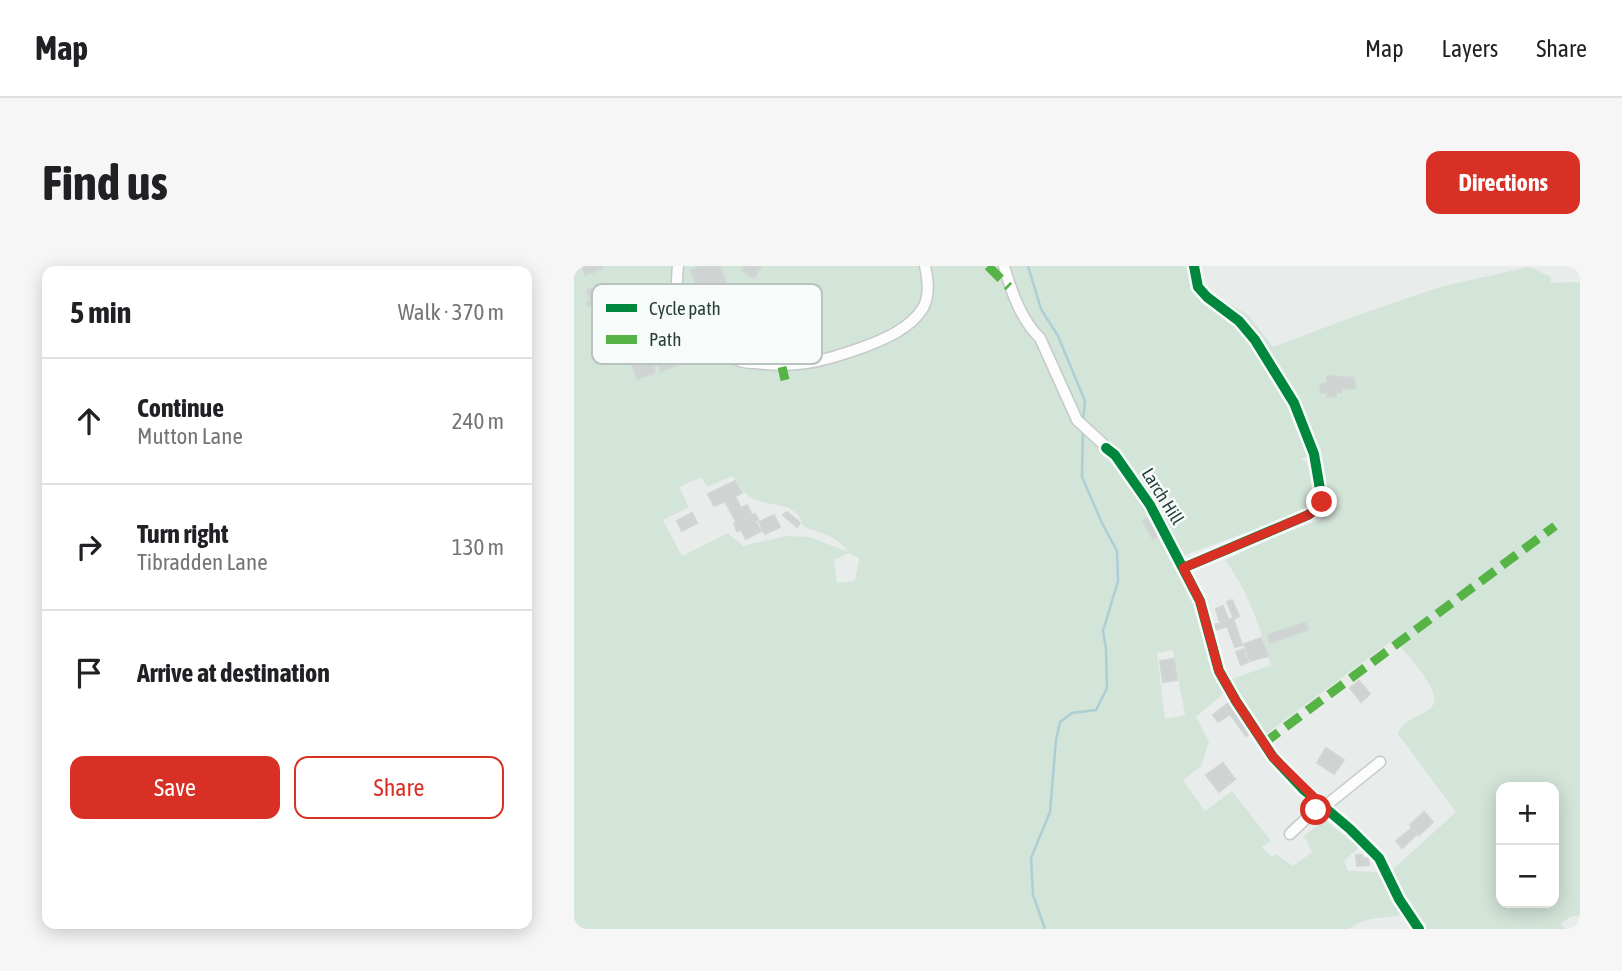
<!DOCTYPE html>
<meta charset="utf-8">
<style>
:root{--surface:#fff;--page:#f6f6f6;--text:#202124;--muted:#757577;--line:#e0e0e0;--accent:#d93025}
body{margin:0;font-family:"Asap Condensed",sans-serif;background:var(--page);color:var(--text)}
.controls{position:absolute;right:21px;bottom:21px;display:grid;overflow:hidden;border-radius:14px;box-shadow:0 4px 18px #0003}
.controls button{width:63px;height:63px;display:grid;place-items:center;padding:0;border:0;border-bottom:2px solid var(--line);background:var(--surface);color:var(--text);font:35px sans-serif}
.stop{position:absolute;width:21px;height:21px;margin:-16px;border:5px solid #d93025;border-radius:50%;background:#fff}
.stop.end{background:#d93025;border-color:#fff;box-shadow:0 2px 7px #0008}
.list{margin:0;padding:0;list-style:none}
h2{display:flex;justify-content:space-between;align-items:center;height:91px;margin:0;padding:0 28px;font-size:30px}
h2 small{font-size:23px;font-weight:400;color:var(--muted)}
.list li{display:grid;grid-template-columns:46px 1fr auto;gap:21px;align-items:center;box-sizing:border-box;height:126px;padding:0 28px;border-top:2px solid var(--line)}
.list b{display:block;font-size:26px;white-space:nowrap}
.list p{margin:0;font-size:23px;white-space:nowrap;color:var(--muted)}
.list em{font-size:23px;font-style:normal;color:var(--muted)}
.actions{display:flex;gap:14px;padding:21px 28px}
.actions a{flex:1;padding:16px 0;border:2px solid var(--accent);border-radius:14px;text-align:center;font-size:24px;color:var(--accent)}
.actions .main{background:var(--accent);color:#fff}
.icon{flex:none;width:38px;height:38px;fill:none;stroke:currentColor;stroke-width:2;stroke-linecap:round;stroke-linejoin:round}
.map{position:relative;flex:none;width:1006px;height:663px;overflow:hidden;border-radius:14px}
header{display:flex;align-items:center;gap:42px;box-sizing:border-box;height:98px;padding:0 35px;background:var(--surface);border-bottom:2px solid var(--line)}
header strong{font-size:33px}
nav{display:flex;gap:38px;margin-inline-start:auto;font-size:24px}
.intro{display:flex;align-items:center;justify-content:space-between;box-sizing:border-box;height:168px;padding:0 42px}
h1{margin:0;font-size:49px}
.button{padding:18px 32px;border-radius:14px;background:var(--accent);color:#fff;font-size:24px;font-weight:700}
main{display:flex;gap:42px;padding:0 42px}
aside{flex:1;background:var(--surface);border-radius:14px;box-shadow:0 4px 18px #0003}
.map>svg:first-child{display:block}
.green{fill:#d3e4d9;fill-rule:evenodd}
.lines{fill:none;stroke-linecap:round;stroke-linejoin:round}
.stream{stroke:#aeced6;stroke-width:2.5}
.building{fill:#cfd4d2;stroke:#d1d6d4;stroke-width:2}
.minor-casing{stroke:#c5cac8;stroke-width:13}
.minor{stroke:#fcfcfc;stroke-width:10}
.quiet{stroke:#56b346;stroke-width:9;stroke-dasharray:18 9;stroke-linecap:butt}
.cycleway-casing{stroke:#f7fbf9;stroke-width:15}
.cycleway{stroke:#00873e;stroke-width:10}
.route{stroke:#d93025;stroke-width:9}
.labels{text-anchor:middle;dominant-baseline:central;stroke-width:5;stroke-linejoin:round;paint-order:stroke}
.street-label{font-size:18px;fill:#273f3a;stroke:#f7fbf9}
.key{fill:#f7fbf9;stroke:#b9c3c0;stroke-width:2}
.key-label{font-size:19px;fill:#273f3a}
</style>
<header>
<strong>Map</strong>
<nav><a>Map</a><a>Layers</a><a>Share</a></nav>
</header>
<div class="intro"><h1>Find us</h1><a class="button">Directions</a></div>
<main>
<aside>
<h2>5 min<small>Walk · 370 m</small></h2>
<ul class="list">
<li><svg class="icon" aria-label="ahead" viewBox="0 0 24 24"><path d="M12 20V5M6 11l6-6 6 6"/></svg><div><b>Continue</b><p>Mutton Lane</p></div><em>240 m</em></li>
<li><svg class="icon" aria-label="right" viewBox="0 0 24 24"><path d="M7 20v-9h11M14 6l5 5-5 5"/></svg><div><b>Turn right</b><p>Tibradden Lane</p></div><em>130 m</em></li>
<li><svg class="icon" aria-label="arrive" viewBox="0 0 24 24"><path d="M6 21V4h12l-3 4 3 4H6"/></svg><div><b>Arrive at destination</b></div></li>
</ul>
<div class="actions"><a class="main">Save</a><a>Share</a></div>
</aside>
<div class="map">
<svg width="1006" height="663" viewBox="0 0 1006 663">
<rect width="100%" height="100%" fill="#e8edeb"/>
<!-- green -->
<path class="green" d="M0,0H614L629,28L656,38L674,49L699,81L784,49L869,20L955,1L977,11V17L1006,16V649L996,651L987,658L992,663H853L830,631L817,605L882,546L824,468C826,460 831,457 838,453C844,449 858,444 860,437C865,421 830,386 820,373L692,468L655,414L697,399C687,364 674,324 651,294L705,269L744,255L774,230L756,243L738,189L726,193L733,196L742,233L726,247L608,290L584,238L554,199L540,200L564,226L589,265L601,300L621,337L652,425L622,451L635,476L627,500L609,514L631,545L658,525L697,575L688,581L697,591L702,588L719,600L738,586L730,570L751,554L785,581L770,595L774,605L805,606L830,648C807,655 798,647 775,663H0ZM158,210C164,215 166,223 172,228C192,245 221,230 230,261C247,267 265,271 274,286L236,271L212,270L169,280L154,267L108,290L89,254L115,241L105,221L127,211L133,221ZM275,287L285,292L281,315L263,317L260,294ZM599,384L611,449L591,453L583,387ZM927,521H980V637H927Z"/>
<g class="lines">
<!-- stream -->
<path class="stream" d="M454,0L467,43L484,70L511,135L509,156
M471,663L459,629L457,592L476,546L482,474L486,456L498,447L522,444L533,422L532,383L529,365L544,315L543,285L528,257L508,211L509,163"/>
</g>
<!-- building -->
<path class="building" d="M8,0H27L28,3L11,9Z
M128,0H146L153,20L126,30L117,4Z
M171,0H187L180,12L168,5Z
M17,23L22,38L14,40L13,36L17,35L13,25Z
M79,59L92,91L96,89L101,100L87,105L84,98L79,100L81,105L79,107L63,113L54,85L66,81L70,92L80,88L70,63Z
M753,110L780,112L781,122L767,123V126H762V130L753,131V126L747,127L746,118L753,117Z
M161,215L168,227L161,230L167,242L173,239L178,248L162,256L151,235L140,240L134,228Z
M213,246L226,257L223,261L209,249Z
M118,247L123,257L108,265L103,255Z
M181,248L184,254L181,255L187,265L172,273L167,264L163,265L160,258Z
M200,249L206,261L191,268L185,256Z
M576,251L586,269L579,273L569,255Z
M658,334L665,350L660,353L653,336Z
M649,340L654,353L646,356L642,343Z
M659,352L668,379L661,381L653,360L639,365L638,360Z
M731,357L734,364L696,377L694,369Z
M687,372L694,390L676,395L670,378Z
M669,383L674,396L667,399L662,386Z
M600,393L603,414L589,416L586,395Z
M785,415L796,428L787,436L776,422Z
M656,436L677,466L672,470L656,448L644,456L639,449Z
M752,482L770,494L760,508L743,497Z
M649,497L661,513L645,526L632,509Z
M850,546L859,556L845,569L836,559Z
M837,563L842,569L828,582L822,575Z
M782,589H788L789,593L794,592L795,599L783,600Z"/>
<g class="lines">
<!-- minor casing -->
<g class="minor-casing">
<path id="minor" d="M104,0C100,37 106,52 135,74C144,81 155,90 166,95C171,97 177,97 182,97C221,103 250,95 287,82C309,74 336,63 349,42C356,29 354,14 351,0
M430,0C437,25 447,54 466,72L503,154L541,189L588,260L626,335L645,405L662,435L699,491L730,524L776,563L805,592L825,633L845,663
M609,302L734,249L745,241L748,235L740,188L720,137L681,74L665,55L633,31L624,21L620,0
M750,541L806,496
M716,568L739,546L751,542"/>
</g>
<!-- minor -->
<use href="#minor" class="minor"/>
<!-- quiet -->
<path class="quiet" d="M414,0L435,21
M208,101L211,114
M690,477L981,260"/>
<!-- cycleway casing -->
<g class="cycleway-casing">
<path id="cycleway" d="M532,182L541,189L576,239L626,335L645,405L662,435L699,491L730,524L776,563L805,592L825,633L845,663
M609,302L734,249L745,241L748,235L740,188L720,137L681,74L665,55L633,31L624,21L620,0"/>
</g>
<!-- cycleway -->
<use href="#cycleway" class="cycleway"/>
</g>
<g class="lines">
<!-- route -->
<path class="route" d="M742,544L751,542L699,491L662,435L645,405L626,335L609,302L734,249L745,241L748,236"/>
</g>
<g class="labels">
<!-- street labels -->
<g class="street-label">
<text transform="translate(589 230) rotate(58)">Larch Hill</text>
</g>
</g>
<!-- legend -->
<rect x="18" y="18" width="230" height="80" rx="10" class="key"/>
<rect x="32" y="38" width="31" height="8" fill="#00873e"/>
<rect x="32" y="69" width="31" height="9" fill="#56b346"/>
<g class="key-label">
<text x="75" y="49">Cycle path</text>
<text x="75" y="80">Path</text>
</g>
</svg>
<div class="controls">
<button>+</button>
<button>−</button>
</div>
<div class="stop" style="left:742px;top:544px"></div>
<div class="stop end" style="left:748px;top:236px"></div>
</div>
</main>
